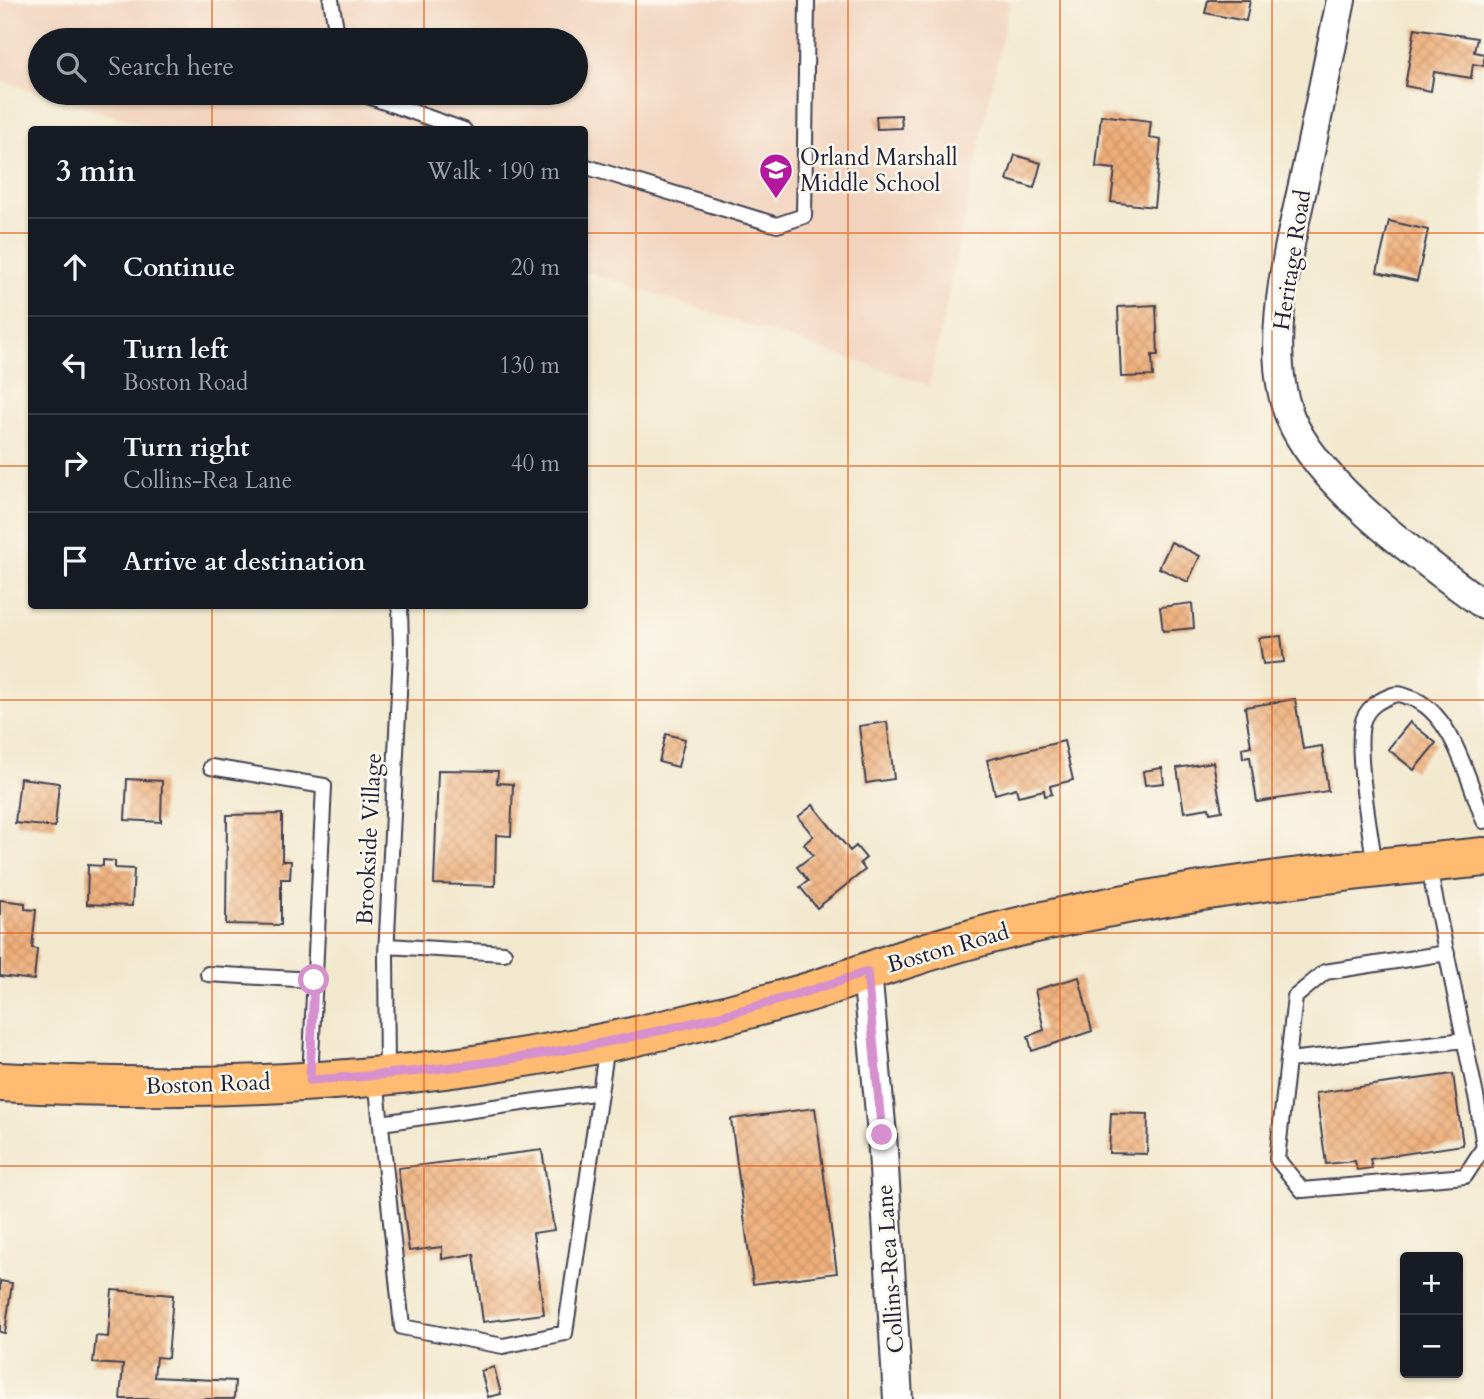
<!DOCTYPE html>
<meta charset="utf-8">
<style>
:root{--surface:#171b24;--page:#242831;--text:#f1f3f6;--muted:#9ea1a6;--line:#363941}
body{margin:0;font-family:Cardo,serif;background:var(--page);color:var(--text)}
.controls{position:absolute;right:21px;bottom:21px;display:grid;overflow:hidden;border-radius:7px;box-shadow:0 2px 5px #0004}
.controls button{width:63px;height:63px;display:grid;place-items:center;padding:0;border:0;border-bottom:2px solid var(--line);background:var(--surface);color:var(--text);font:35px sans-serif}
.stop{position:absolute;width:21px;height:21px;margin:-16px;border:5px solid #d690ce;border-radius:50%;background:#fff}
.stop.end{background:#d690ce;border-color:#fff;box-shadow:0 2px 7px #0008}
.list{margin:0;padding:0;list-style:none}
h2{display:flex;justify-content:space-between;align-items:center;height:91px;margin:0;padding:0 28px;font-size:30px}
h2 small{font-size:23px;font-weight:400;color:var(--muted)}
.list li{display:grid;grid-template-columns:46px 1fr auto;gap:21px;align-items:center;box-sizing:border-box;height:98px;padding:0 28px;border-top:2px solid var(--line)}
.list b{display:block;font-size:26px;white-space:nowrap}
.list p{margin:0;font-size:23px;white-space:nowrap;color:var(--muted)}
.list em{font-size:23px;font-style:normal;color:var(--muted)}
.icon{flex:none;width:38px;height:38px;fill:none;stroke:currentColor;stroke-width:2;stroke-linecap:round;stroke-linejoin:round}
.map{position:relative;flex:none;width:1484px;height:1399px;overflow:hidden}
.search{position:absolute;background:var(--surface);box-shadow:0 2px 5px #0004;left:28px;top:28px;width:560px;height:77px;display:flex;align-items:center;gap:18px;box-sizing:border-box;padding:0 24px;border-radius:38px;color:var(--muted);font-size:26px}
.panel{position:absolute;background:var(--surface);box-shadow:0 2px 5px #0004;left:28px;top:126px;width:560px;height:483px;border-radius:7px}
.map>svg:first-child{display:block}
.built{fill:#f2d4be;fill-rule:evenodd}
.building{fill:url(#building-cross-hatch)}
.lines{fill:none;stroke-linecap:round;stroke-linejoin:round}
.service-casing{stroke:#414051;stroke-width:18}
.minor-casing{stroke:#414051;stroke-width:32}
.primary-casing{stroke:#414051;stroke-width:42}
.service{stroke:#fff;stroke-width:14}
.minor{stroke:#fff;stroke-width:28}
.primary{stroke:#febb71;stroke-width:38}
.route{stroke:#d690ce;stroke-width:9}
.grid{fill:none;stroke:#de560e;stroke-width:2;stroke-opacity:0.55}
.labels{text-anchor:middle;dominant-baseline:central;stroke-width:5;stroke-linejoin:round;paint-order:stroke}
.poi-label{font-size:23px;fill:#22223b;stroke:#fbf7ec;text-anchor:start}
.street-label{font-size:23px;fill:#22223b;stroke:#fbf7ec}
</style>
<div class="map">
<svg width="1484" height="1399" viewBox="0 0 1484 1399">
<defs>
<pattern id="building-cross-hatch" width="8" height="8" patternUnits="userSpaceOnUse" patternTransform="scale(1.75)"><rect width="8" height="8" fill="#eeae79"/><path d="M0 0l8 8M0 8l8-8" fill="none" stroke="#cc956a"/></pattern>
</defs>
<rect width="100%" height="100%" fill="#fbf7ec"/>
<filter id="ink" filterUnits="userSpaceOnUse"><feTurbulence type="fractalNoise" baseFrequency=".0143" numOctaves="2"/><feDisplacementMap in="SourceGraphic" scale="14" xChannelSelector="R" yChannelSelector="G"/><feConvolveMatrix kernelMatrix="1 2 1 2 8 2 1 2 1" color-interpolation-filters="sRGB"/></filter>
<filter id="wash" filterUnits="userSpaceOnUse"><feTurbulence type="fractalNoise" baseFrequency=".00686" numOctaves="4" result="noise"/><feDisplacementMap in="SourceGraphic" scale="28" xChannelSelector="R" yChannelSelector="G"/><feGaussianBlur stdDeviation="1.57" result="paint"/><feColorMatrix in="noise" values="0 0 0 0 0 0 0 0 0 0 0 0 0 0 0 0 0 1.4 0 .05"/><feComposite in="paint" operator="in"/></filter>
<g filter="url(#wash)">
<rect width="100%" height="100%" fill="#f2e8ce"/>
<!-- built -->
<path class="built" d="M0,0H1010L929,385L585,271L584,130L158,129L0,81ZM40,40H576V93H40Z"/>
<g id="blocks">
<!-- building -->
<path class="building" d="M1208,0H1250L1246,21L1205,13Z
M1415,28L1477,38L1474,52L1484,54V66L1473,64L1471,78L1434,72L1431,91L1405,86Z
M901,115L902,128L877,129L876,116Z
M1101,115L1151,121L1149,138L1161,140L1154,207L1111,202L1115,169L1096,167Z
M1015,155L1041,163L1034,188L1007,180Z
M1389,221L1428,230L1417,281L1377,272Z
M1156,305L1158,355H1152L1153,376L1121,377L1118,307Z
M1171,542L1200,556L1188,582L1159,568Z
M1192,603L1194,628L1163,631L1160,607Z
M1281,636L1284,662L1263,664L1259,638Z
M1295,699L1303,749L1322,746L1328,791L1257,802L1250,757L1243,758L1242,748L1251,746L1245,707Z
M887,722L894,779L866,783L859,726Z
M1410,722L1436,743L1414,770L1388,749Z
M666,734L685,739L678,767L659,762Z
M1064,741L1073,780L1050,786L1052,794L1045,796L1044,790L1018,796L1016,788L995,794L987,760Z
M1213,762L1222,811L1210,813L1209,808L1184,812L1177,768Z
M1162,768L1164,783L1145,785L1143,771Z
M438,770L498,771L497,783L513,784L511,836L496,835L495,886L434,884Z
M20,778L59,783L55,827L15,823Z
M127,779L162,781L161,822L125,820Z
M813,805L850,851L856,846L866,858L860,863L865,870L817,908L800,887L808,881L797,867L813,855L804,844L813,836L798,817Z
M282,814V861H291L290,879H281V925L226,924L227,815Z
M103,860L115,861V868L134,869L132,906L87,904L88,865L103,866Z
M0,900L25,903V909L36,910L32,948L37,949L34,980L0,976Z
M1079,977L1092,1031L1032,1051L1028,1036L1044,1030L1035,990Z
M1453,1074L1463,1145L1370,1159L1372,1168L1357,1170L1355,1161L1326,1164L1316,1093Z
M815,1108L837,1273L753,1284L731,1119Z
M1111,1113L1148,1114L1147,1154L1109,1153Z
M542,1150L554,1230L533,1233L544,1314L483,1322L474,1254L442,1259V1247L409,1251L398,1168Z
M0,1281L12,1283L5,1333L0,1332Z
M112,1290L173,1295L168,1358L156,1357L154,1377L235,1381L234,1399H120L123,1365L93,1363L96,1336L108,1337Z
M494,1367L501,1394L488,1397L481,1371Z"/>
</g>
</g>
<g filter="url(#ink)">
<use href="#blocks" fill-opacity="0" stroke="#414051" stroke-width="2"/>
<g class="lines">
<!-- service casing -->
<g class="service-casing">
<path id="service" d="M331,0L338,40
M359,93L464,130
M584,166L777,225L804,216L807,0
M211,767L324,786L310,1079
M1428,864L1477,1101L1484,1147
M1375,867C1371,835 1353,743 1364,718C1370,705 1380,700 1393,695C1399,693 1402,695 1408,697C1452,709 1469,783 1484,821
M387,946L504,953
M1447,953L1325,972L1295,997L1277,1159L1302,1190L1465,1176L1484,1147
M208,974L314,980
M1289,1060L1465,1040
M387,1073L386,955L401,652L400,606
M376,1078L402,1327L503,1346L565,1333L607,1045
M381,1123L600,1092"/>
</g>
<!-- minor casing -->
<g class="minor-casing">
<path id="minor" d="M1341,0C1330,56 1318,111 1307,167C1291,241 1258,357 1295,428C1330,495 1423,560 1484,605
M867,972L882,1135L898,1399"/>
</g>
<!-- primary casing -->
<g class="primary-casing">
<path id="primary" d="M0,1082C168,1091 340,1087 507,1060C604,1045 701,1023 795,996C829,987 862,973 896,962C938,948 983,935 1027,925C1177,889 1331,872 1484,857"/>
</g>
<!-- service -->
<use href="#service" class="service"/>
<!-- minor -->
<use href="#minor" class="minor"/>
<!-- primary -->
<use href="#primary" class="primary"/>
</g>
</g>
<g class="lines" filter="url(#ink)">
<!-- route -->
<path class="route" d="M314,980L310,1080C499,1069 688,1033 867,972L882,1135"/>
</g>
<!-- grid -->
<path class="grid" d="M212,0V40M424,0V40M636,0V1399M848,0V1399M1060,0V1399M1272,0V1399M212,93V130M424,93V130M0,233H32M584,233H1484M0,466H32M584,466H1484M212,606V1399M424,606V1399M0,700H1484M0,933H1484M0,1166H1484"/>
<!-- icons -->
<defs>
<g id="school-pin" transform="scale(1.75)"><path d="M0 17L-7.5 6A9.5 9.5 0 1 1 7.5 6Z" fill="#b5179e" stroke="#fbf7ec"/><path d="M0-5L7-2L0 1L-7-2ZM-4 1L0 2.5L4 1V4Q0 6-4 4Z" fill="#fff"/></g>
</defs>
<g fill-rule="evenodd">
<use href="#school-pin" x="776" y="170"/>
</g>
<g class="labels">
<!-- poi labels -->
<g class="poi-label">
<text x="800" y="157">Orland Marshall<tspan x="800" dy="26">Middle School</tspan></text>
</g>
<!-- street labels -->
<g class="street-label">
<text transform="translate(1292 260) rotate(-81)">Heritage Road</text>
<text transform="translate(369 839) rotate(-87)">Brookside Village</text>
<text transform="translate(948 948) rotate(-16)">Boston Road</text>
<text transform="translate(208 1084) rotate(-2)">Boston Road</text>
<text transform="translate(890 1269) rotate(-94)">Collins-Rea Lane</text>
</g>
</g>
</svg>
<div class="controls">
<button>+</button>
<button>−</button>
</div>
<div class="stop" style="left:314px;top:980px"></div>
<div class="stop end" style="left:882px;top:1135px"></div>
<div class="search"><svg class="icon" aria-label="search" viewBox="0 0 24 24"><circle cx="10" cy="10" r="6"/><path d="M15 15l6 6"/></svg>Search here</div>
<section class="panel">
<h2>3 min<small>Walk · 190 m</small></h2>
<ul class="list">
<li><svg class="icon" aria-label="ahead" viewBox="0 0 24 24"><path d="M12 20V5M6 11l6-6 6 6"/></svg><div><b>Continue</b></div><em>20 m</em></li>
<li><svg class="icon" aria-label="left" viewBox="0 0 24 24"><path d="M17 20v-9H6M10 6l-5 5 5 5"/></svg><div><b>Turn left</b><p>Boston Road</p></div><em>130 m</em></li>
<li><svg class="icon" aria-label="right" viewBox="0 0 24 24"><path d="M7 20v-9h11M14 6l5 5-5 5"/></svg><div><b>Turn right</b><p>Collins-Rea Lane</p></div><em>40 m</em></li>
<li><svg class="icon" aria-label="arrive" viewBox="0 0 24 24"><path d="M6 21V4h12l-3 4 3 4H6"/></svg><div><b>Arrive at destination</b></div></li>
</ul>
</section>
</div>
